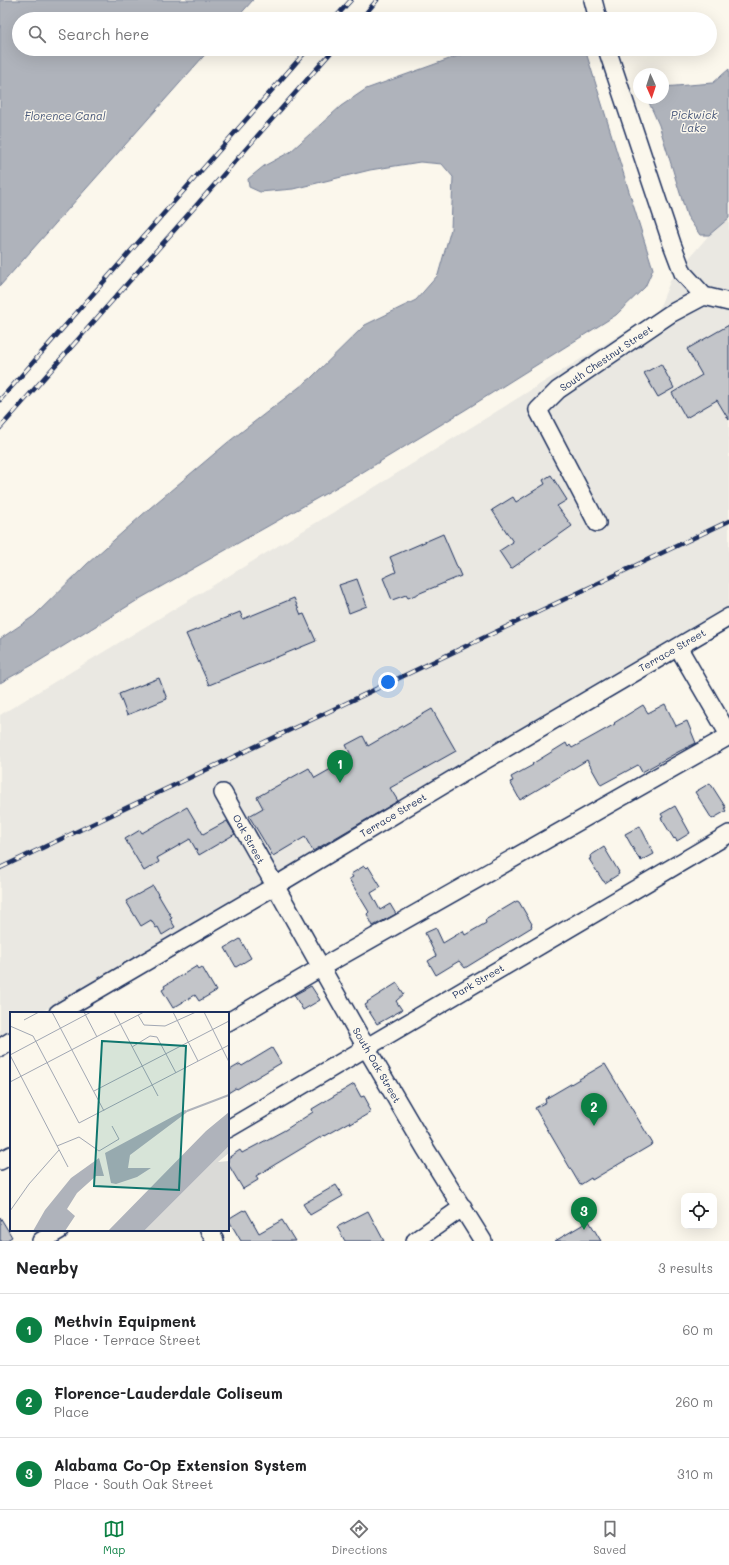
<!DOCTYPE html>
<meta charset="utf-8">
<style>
:root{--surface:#fff;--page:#f2f2f2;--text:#202124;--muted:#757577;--line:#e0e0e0;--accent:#0b8043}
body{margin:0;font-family:Mali,sans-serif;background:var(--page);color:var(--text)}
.controls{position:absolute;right:12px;bottom:12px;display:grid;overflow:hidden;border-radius:8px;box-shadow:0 4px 16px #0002}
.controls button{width:36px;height:36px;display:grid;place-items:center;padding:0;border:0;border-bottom:1px solid var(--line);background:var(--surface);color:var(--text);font:20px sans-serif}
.compass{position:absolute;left:633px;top:68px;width:36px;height:36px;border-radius:50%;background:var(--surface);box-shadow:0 4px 16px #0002;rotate:177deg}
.you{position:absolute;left:388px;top:682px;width:14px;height:14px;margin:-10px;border:3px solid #fff;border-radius:50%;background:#1a73e8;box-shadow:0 0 0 6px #1a73e833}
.badge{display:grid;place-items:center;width:26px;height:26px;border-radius:50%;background:var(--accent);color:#fff;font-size:13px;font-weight:700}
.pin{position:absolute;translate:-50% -33px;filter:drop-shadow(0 1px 2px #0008)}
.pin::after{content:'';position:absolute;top:21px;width:14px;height:12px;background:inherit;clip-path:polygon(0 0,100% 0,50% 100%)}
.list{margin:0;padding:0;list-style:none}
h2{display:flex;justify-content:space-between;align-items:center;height:52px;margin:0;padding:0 16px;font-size:17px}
h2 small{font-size:13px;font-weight:400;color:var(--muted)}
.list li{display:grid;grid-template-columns:26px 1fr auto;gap:12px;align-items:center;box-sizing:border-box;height:72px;padding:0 16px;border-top:1px solid var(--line)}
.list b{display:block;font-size:15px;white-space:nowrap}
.list p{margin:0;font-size:13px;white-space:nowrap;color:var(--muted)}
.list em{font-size:13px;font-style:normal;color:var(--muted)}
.icon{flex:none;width:22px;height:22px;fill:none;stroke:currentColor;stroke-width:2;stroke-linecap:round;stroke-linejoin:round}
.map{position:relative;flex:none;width:729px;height:1241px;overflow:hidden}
.search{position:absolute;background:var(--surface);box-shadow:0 4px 16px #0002;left:12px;right:12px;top:12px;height:44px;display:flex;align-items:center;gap:10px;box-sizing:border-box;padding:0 14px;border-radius:22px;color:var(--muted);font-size:15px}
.sheet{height:268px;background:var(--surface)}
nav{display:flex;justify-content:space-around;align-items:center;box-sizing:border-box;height:56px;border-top:1px solid var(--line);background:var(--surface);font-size:11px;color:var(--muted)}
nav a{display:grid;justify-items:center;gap:2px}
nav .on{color:var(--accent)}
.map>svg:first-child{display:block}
.built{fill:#eae8e2}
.water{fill:#afb3bb;stroke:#747e96}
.building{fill:#c3c5c9;stroke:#1b2f5e}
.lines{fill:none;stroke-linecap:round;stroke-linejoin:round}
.minor-casing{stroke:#1b2f5e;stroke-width:20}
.minor{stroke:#fbf7ec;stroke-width:17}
.rail-casing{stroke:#1b2f5e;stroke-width:4.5}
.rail{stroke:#fbf7ec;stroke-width:3;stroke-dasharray:9;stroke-linecap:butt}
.labels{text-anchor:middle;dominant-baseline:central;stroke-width:3;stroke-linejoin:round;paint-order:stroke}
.street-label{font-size:10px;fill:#1b2f5e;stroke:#fbf7ec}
.water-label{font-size:11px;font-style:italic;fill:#47577a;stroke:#fbf7ec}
.inset-river{fill:none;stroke:#afb3bb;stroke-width:2}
.inset-road{fill:none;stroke:#a1a7b3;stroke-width:1}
.view{fill:#0f766e;fill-opacity:0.15;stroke:#0f766e;stroke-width:2}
.inset-edge{fill:none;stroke:#1b2f5e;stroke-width:2}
</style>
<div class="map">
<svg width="729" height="1241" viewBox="0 0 729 1241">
<rect width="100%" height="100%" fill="#fbf7ec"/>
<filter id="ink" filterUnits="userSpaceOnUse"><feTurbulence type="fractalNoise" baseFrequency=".025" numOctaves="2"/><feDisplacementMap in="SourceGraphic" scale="8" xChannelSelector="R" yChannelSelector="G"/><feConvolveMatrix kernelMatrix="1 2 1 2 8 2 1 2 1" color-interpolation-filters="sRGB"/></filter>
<g filter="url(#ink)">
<!-- built -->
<path class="built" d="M729,218V612L40,1013H11V1030L0,1036V715L370,490L658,311L671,279L709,235Z"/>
<!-- water -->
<path class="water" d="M0,0H253L236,19H19V49H210L0,286Z
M477,49H585L653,269L645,287L616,315L465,410L353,478L141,598L36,663L0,683V639L34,616L87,564L150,508L227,443L311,378L365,325L416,300L438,275L451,229L453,177L442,164L420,162L370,170L293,189L260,192L249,187L248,179L264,166L290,152L341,106L366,89Z
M729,69V218L709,235H700L687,216L659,125L647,98H663V87L713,83Z"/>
<!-- building -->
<path class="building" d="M729,325V420L717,400L686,418L672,393L702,375L687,349Z
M661,364L674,388L658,397L644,373Z
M551,475L567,500L557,506L572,526L511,569L499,551L513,542L492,510L513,497L516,502L545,484L543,480Z
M443,534L461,576L408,598L406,595L392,600L383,578L396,572L390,557Z
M357,579L367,606L349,613L339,585Z
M294,598L301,615L304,614L316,641L209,685L186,634L240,612L243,619Z
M159,678L167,699L127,715L119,694Z
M665,704L676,726L687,721L696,743L678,752L642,772L638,765L601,785L587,760L520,800L510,782L513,781L511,777L533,765L532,764L566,743L568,747L570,745L572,748L615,724L614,723L643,705L648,713Z
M432,709L456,751L390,788L398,801L313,851L305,837L273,856L249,816L263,808L257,797L309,768L315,778L352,757L346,745L363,736L368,746Z
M710,783L726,808H724L726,811L712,819L695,792Z
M675,806L690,833L677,841L675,838L674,839L661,818L663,817L661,814Z
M187,807L203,834L227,821L235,834L199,855L190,839L157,858L159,862L144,871L125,839L140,830L142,833Z
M640,826L654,854L641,861L640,858L639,859L625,834Z
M604,847L619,872H618L619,874L605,883L604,881H603L589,859H591L590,856Z
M364,866L366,868L368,866L381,887L371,893L380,910L390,904L396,914L373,926L367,914L369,912L349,879L353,877L351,874Z
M153,886L172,918L170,919L175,927L162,935L158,927L156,928L151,920L141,926L126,901Z
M517,901L519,902L532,924L531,925L532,927L465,968L459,961L436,975L428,961L436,956L425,933L436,928L443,943L463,931L465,935L486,923L485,920Z
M240,939L251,958L236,967L225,948Z
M197,966L199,969L202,967L216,991L199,1001L195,995L173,1008L162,990L165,988L164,986Z
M397,983L404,994L396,1001L402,1010L377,1024L365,1005L368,1003L367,1002Z
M311,986L320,1000L303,1010L294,995Z
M272,1048L281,1063L237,1089L236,1088L228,1093V1071L240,1064L242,1066Z
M605,1064L653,1144L592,1180L591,1178L580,1185L535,1108L546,1102L545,1099Z
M354,1084L361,1097L364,1096L369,1105L367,1106L371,1112L351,1124L350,1122L325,1136L324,1135L256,1176L258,1180L243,1189L228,1164V1158L240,1150L242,1153L285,1130L313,1112L312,1109Z
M336,1185L343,1196L310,1215L303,1204Z
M243,1210L244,1211L246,1210L259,1233L282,1220L295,1241H241L228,1219Z
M368,1211L384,1241H345L337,1227Z
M0,1217L12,1237L5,1241H0Z
M589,1221L601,1241H555Z"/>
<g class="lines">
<!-- minor casing -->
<g class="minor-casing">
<path id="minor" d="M593,0L598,19
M607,49L672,244L683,273L704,296
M597,523L538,410L558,390L670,314L704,296L729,302
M678,647L729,735
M223,793L367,1049L425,1148L483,1241
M58,1013L275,886L465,772L729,617
M228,1022L320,968L729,736
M0,1048L11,1041
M228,1129L729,834
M0,1161L11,1155
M209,1230L215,1241
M41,1241L60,1230
M415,1241L463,1207"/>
</g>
<!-- minor -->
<use href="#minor" class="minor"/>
<!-- rail casing -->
<g class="rail-casing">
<path id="rail" d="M334,19L351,0
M361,19L377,0
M0,400L308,49
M0,428L334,49
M0,868L729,521"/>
</g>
<!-- rail -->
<use href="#rail" class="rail"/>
</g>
</g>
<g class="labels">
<!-- street labels -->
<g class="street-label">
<text transform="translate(606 358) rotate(-34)">South Chestnut Street</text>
<text transform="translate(672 650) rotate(-30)">Terrace Street</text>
<text transform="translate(393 815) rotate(-31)">Terrace Street</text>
<text transform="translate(249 839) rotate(61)">Oak Street</text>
<text transform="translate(478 981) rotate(-30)">Park Street</text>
<text transform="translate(377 1065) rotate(60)">South Oak Street</text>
</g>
<!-- water labels -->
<g class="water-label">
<text x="694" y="114">Pickwick<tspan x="694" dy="13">Lake</tspan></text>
<text x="65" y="115">Florence Canal</text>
</g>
</g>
<!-- overview -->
<g transform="translate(10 1012)">
<rect width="219" height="219" fill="#fbf7ec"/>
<path d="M219,134V141L208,150L219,149V219H134Z" fill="#dadad7"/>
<path d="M175,98L178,99L176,101L120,143L118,156H141L127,165L106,172L101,171L95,141ZM219,100V134L134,219H98L196,119ZM89,146L94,164H86L67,181L57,197L65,204L55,219H23L35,198L61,166Z" fill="#afb3bb"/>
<path class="inset-river" d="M177,99L219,83"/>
<path class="inset-road" d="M42,0L94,99M74,0L87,25M104,0L148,84M163,0L188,49M194,0L219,50M128,3L134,13L155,14L186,0M14,8L29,0M0,14L23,24L69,111L219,33M122,35L140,24L147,25L166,61M0,43L58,155M0,43L81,0M0,70L134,0M84,79L219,9M47,134L69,125L89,139L109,127L102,114M0,199L19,172L49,138"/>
<path class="view" d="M92,29L176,34L169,178L84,174Z"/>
<rect width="219" height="219" class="inset-edge"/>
</g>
</svg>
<div class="controls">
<button><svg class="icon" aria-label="locate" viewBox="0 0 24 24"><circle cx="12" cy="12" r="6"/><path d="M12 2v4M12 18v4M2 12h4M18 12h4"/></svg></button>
</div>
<svg class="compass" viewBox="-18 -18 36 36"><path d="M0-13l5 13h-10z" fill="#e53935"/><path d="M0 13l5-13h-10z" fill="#757577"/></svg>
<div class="you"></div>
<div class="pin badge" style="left:340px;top:783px">1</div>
<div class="pin badge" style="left:594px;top:1126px">2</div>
<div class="pin badge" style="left:584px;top:1230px">3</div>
<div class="search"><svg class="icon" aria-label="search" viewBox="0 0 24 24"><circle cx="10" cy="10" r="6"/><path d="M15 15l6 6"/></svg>Search here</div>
</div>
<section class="sheet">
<h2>Nearby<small>3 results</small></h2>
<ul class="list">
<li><span class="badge">1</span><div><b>Methvin Equipment</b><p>Place · Terrace Street</p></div><em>60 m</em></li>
<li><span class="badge">2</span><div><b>Florence-Lauderdale Coliseum</b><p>Place</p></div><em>260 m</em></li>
<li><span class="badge">3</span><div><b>Alabama Co-Op Extension System</b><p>Place · South Oak Street</p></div><em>310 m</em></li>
</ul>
</section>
<nav>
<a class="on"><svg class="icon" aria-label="map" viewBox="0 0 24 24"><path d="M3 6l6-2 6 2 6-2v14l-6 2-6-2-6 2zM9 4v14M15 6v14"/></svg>Map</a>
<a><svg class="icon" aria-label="directions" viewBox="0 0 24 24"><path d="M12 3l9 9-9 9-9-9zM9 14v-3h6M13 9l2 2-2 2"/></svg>Directions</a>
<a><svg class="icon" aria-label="saved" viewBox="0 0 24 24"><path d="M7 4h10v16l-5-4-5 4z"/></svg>Saved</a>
</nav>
